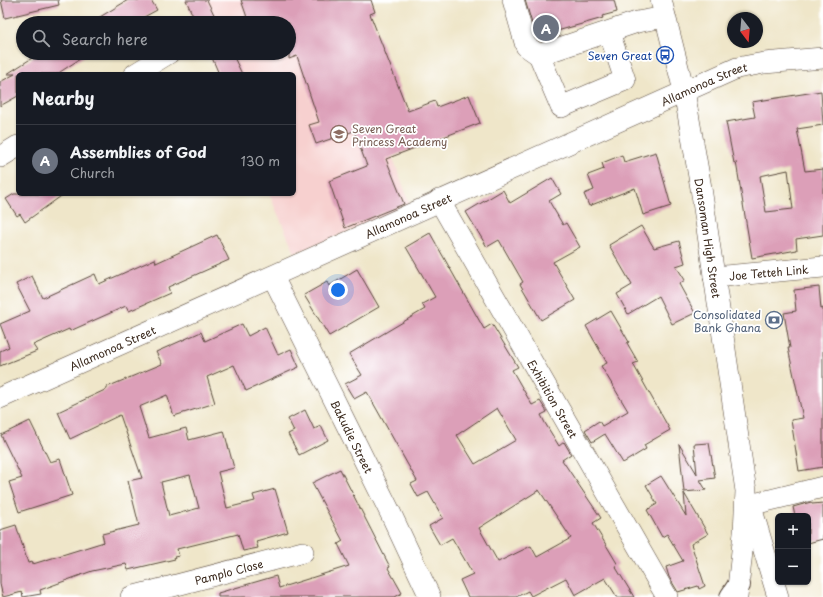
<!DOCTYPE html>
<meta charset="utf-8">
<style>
:root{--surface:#171b24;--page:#242831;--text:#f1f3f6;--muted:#9ea1a6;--line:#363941;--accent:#d1495b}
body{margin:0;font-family:"Playpen Sans",sans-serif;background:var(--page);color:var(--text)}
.controls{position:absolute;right:12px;bottom:12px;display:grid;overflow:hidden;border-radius:6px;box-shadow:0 1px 3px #0004}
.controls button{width:36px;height:36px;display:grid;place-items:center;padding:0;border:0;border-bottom:1px solid var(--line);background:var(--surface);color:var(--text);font:20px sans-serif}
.compass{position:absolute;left:727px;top:12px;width:36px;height:36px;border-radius:50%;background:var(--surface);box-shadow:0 1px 3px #0004;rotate:164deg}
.you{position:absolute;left:338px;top:290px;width:14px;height:14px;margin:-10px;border:3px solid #fff;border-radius:50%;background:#1a73e8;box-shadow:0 0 0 6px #1a73e833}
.badge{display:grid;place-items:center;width:26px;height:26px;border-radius:50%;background:var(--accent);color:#fff;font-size:13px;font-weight:700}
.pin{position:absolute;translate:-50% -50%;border:2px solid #fff;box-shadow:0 1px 4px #0006}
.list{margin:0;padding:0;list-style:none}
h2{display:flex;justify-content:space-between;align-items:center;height:52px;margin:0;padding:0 16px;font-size:17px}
h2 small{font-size:13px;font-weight:400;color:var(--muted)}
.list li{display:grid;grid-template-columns:26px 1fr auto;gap:12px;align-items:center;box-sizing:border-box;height:72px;padding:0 16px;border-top:1px solid var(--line)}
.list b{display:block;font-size:15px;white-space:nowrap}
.list p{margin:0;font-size:13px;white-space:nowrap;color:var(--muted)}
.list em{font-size:13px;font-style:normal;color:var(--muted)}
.icon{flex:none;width:22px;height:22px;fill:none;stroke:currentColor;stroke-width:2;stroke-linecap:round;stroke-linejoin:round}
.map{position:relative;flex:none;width:823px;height:597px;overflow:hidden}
.search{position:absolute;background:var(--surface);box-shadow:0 1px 3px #0004;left:16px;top:16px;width:280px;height:44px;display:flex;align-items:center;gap:10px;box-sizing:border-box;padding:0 14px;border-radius:22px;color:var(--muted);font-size:15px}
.panel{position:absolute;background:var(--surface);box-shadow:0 1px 3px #0004;left:16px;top:72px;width:280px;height:124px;border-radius:6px}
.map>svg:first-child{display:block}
.built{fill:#f7d0cf}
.building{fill:#dc9fb8;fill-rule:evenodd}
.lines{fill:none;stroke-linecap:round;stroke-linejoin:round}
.minor-casing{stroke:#564638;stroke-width:22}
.major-casing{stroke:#564638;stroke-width:24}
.minor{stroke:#fff;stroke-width:21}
.major{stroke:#fff;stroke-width:22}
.labels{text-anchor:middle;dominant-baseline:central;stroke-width:3.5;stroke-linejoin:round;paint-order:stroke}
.transit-label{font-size:11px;fill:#164399;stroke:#fff;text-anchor:end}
.street-label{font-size:11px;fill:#3b2a1e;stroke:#fff}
.education-label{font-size:11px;fill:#785e54;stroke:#fff;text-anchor:start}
.service-label{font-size:11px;fill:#4e5e75;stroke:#fff;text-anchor:end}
</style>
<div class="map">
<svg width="823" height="597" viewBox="0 0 823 597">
<rect width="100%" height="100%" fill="#fff"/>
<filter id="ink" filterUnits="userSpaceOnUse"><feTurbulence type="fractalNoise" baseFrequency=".025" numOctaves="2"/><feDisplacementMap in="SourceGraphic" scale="8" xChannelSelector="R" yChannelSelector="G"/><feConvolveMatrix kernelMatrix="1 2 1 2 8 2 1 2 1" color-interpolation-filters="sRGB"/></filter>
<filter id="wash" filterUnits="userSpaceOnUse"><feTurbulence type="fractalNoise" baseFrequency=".012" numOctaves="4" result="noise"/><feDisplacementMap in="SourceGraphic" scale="16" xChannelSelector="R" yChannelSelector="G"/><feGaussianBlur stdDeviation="0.9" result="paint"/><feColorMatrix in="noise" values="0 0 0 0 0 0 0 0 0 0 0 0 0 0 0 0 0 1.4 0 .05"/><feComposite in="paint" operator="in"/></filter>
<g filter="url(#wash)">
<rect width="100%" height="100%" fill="#efe6c9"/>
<!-- built -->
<path class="built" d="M185,0H334L411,207L295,253L269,194H294V74H217L208,53H289V23H195Z"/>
<g id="blocks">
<!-- building -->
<path class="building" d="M1,0H58L59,5L5,18Z
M128,0H151L157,10L133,23H90Z
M186,0H207L218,23H196Z
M241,0H371L375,12L370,14L408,111L435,101L437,107L469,95L480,123L386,159L404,204L345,228L329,181L367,166L354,131L316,144L309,125L319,122L297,56L289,59V23H249Z
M525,0H614L617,12L602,16L603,18L536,37Z
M40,53H89L57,74H18V96L0,106V82L15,74H7Z
M210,53H232L242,74H219Z
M821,91L823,125L797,129L805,171L823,169V235L796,239L797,250L752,258L736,162L734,163L726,122L755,117L752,102ZM788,170L793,209L766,212L760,176Z
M656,152L671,206L643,215L635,188L589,206L584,194L594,190L588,175L604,169L602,163L622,155L624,162Z
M552,178L561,194L549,201L563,225L566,223L580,247L553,262L575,300L541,320L520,284L523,282L499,240L487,247L466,212L503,190L510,203Z
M14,194H64L25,222L20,214L17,216L6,199Z
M641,226L654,248L679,241L685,263L676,266L685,280L679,284L695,313L672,324L658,296L628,314L617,294L632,285L609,245Z
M430,233L484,329L492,324L518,367L512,370L532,405L540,401L547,412L541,415L545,423L559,446L564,442L571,454L562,460L601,518L593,523L618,565L615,566L634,597H617L605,578L575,595L566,578L531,596L528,591L516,597H468L460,580L473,574L452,538L440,545L429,526L443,518L428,492L418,497L411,484L417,481L367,392L354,399L345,384L362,375L349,354L425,309L422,304L435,297L406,247ZM497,408L516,440L475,464L457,435ZM539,490L571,538L537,557L531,546L498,562L479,528Z
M217,235L229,260L168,287L170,293L129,311L126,306L70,331L69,329L33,345L37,351L0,366V351L9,347L0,324L30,311L16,284L32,276L43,298L95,274L99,284L155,259L156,263Z
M357,269L379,307L329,336L304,295L327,282L329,286Z
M819,287L821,309L823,308V467L799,471L791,420L803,418L788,348H790L784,313L796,311L794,290Z
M611,311L629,342L627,343L638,362L633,364L670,430L644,445L646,449L623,463L605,434L592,442L585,430L599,421L602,426L628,411L601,366L607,363L586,326Z
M242,324L248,336L265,327L278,355L291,349L299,367L246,391L234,365L207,377L215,403L174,416L167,395L139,407L149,438L186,428L189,440L224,431L234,468L218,472L227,508L255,501L253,495L275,489L288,532L256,541L258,548L243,551L238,534L177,549L179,556L174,557L175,559L128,570L126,564L92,571L40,590L41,594L23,597L22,592L3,597L0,584V530L16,525L28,563L33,562V564L104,542L102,534L139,525L128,481L142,478L120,415L70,439L58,412L107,389V387L162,364L156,352L201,332L205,341ZM190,475L199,508L169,516L161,482Z
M305,410L314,429L321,426L328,440L299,455L288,434L294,431L288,419Z
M30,421L50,462L60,459L72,495L19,512L9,482L22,478L1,435Z
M709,443L715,478L700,480L706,490L684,492L679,444L697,474L694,444Z
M340,469L390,567L388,568L402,593L395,597H218V593L276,576L279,588L349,566L338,544L343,541L312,483Z
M661,476L686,516L684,493L708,534L691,544L705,586L699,589L698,586L678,592L669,577L666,567L683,561L667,534L662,537L647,510L657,504L646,485Z
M811,502L812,504L823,503V539L808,543V516H795L793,507Z"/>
</g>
</g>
<g filter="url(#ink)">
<use href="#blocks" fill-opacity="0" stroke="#564638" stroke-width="1"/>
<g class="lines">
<!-- minor casing -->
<g class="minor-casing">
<g id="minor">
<path d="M513,0L526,46L539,55"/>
<path id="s1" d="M661,0L684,91L701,188L746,491L744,533L737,597"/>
<path d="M609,32L625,80L561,107L539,55L637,22L665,17"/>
<path d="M135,74L169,53"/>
<path d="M0,157L18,146"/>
<path id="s2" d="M439,200L667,597"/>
<path id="s3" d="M273,277L390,512L430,597"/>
<path id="s4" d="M714,277L823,267"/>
<path id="s5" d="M0,398L737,68L764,63L823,58"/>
<path d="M750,505L823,487"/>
<path d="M751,507L778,597"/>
<path id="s6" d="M131,597L303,552"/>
</g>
</g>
<!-- major casing -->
<g class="major-casing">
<path id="major" d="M731,597L739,585"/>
</g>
<!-- minor -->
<use href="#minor" class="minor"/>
<!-- major -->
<use href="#major" class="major"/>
</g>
</g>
<!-- icons -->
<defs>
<g id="bus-ring" transform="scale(0.9)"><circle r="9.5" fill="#fff" stroke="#1a4fb4" stroke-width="1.5"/><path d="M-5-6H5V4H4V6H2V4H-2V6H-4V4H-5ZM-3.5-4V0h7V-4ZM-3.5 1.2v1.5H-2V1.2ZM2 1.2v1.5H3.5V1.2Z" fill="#1a4fb4"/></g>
<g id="school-ring" transform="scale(0.9)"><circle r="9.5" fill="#fff" stroke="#8d6e63" stroke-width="1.5"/><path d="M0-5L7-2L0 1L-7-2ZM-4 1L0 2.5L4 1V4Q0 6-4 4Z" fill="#8d6e63"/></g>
<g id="bank-ring" transform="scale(0.9)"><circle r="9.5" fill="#fff" stroke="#5c6f8a" stroke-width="1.5"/><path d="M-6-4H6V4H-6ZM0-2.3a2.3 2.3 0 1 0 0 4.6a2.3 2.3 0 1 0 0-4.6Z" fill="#5c6f8a"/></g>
</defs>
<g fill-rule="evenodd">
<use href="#bus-ring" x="665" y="55"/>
<use href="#school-ring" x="339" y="134"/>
<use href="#bank-ring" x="774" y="320"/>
</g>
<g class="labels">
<!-- transit labels -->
<g class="transit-label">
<text x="652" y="55">Seven Great</text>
</g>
<!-- street labels -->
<g class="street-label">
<text stroke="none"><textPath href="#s5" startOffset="771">Allamonoa Street</textPath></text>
<text stroke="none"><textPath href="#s5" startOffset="447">Allamonoa Street</textPath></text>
<text stroke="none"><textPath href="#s1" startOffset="243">Dansoman High Street</textPath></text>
<text stroke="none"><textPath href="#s4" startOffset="55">Joe Tetteh Link</textPath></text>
<text stroke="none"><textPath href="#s5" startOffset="123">Allamonoa Street</textPath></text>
<text stroke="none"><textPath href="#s2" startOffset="229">Exhibition Street</textPath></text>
<text stroke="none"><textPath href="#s3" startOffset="178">Bakudie Street</textPath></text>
<text stroke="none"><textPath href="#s6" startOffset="101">Pamplo Close</textPath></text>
</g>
<!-- education labels -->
<g class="education-label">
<text x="352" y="128">Seven Great<tspan x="352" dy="13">Princess Academy</tspan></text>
</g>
<!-- service labels -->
<g class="service-label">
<text x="761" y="314">Consolidated<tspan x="761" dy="13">Bank Ghana</tspan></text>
</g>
</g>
</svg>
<div class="controls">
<button>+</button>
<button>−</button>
</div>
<svg class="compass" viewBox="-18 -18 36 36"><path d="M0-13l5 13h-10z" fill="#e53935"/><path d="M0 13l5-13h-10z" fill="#9ea1a6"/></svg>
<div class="you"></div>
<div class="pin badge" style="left:546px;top:28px;background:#6b7280">A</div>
<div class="search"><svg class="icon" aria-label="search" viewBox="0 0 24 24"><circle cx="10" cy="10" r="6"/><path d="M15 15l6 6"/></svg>Search here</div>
<section class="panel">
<h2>Nearby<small></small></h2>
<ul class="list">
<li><span class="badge" style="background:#6b7280">A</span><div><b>Assemblies of God</b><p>Church</p></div><em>130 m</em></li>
</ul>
</section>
</div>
